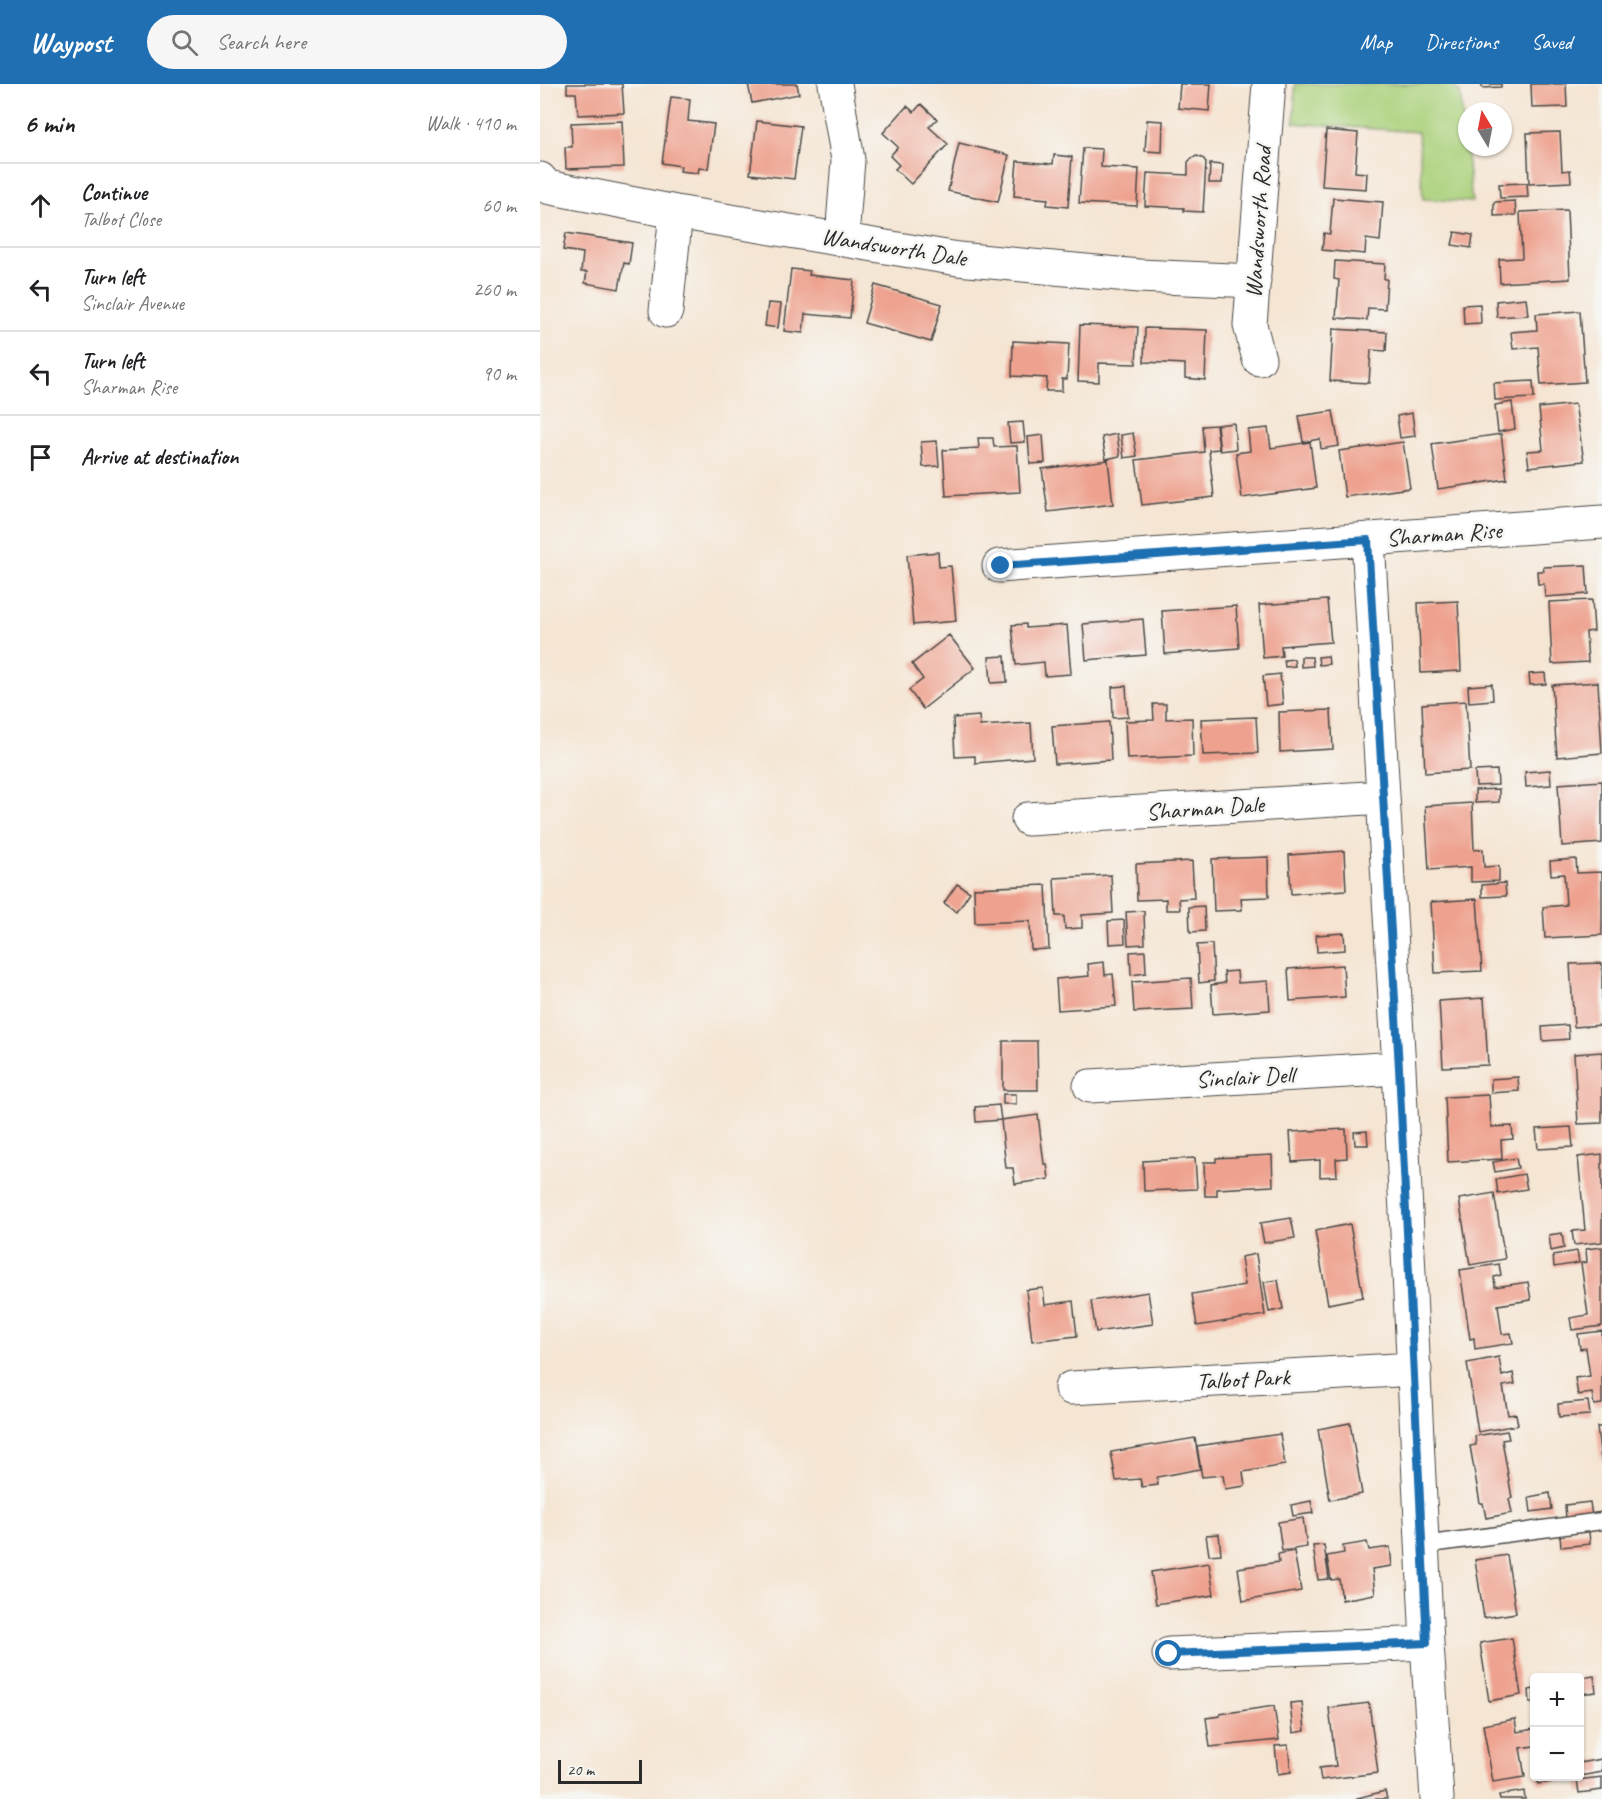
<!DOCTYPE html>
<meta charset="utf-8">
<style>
:root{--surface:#fff;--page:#f6f6f6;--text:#202124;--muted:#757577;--line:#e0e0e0;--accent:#1f6fb2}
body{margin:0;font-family:Caveat,sans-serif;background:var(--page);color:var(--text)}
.controls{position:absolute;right:18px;bottom:18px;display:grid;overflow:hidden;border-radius:6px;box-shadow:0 2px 4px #0004}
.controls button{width:54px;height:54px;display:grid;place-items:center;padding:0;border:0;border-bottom:2px solid var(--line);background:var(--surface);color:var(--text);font:30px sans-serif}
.compass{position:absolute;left:918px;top:18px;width:54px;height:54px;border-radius:50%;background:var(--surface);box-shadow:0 2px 4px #0004;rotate:350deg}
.scale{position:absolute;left:18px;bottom:15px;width:84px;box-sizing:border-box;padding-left:6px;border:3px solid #2b2b2b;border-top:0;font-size:16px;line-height:21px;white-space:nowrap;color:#2b2b2b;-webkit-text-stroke:4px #f6f6f2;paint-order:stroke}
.stop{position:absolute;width:18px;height:18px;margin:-14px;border:4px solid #1f6fb2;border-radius:50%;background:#fff}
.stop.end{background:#1f6fb2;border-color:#fff;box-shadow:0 2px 6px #0008}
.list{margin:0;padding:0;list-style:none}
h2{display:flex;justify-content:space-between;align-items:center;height:78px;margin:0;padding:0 24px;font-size:26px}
h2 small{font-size:20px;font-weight:400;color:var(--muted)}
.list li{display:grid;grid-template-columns:39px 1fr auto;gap:18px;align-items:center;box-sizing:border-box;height:84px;padding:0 24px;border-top:2px solid var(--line)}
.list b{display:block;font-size:22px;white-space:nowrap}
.list p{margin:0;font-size:20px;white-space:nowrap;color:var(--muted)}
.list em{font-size:20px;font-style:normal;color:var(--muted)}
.icon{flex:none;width:33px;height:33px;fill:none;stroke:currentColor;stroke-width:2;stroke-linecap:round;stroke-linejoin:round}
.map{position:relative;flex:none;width:1062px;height:1715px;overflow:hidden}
header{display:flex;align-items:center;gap:36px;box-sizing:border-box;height:84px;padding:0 30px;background:var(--accent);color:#fff}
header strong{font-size:28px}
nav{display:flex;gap:33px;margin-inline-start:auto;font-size:21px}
.search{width:420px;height:54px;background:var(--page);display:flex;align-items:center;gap:15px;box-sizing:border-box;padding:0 21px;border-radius:33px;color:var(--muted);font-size:22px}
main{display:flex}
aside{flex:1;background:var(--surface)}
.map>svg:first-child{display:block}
.green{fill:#abd17b;stroke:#6b7e53;stroke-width:1.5}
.building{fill:#eea18e}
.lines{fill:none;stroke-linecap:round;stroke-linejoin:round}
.lane-casing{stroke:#494744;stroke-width:19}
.street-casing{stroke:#494744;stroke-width:35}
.lane{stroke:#fff;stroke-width:16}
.street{stroke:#fff;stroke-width:33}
.route{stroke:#1f6fb2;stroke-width:8}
.labels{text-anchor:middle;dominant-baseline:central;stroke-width:5;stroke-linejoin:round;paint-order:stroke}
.street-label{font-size:24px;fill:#2b2b2b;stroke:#f6f6f2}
</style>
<header>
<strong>Waypost</strong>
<div class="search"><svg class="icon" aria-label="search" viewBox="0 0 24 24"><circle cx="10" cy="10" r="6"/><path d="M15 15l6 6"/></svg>Search here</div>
<nav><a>Map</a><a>Directions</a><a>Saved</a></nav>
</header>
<main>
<aside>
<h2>6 min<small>Walk · 410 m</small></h2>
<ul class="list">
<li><svg class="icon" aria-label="ahead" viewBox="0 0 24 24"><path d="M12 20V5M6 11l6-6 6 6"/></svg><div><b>Continue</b><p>Talbot Close</p></div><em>60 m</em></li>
<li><svg class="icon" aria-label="left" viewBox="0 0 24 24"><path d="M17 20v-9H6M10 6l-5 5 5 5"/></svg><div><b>Turn left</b><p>Sinclair Avenue</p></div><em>260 m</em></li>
<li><svg class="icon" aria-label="left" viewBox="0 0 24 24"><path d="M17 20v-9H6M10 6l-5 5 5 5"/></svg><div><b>Turn left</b><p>Sharman Rise</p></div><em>90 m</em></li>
<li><svg class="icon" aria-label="arrive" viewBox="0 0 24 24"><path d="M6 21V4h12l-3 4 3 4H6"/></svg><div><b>Arrive at destination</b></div></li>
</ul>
</aside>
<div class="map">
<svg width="1062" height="1715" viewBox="0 0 1062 1715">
<rect width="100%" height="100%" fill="#f6f6f2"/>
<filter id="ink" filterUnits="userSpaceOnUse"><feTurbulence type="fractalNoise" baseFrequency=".0167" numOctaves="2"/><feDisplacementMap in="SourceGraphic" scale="12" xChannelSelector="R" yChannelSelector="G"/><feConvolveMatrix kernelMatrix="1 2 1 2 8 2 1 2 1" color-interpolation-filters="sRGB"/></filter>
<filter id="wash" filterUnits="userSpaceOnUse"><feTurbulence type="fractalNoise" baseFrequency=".008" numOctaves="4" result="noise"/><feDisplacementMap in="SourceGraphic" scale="24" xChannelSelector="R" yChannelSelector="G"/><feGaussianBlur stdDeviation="1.35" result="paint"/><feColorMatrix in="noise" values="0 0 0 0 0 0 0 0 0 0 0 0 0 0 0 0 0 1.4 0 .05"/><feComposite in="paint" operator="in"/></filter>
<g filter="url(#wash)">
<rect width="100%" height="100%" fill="#f5e5d3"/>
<!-- green -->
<path class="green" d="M755,0H908L920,8L932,118L883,115L878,48L754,39Z"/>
<g id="blocks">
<!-- building -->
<path class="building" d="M27,0H82L84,29L38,31L36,9H27Z
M208,0H257L259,10L212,19Z
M640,0H671L669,27L638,24Z
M942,0H961V3L942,4Z
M991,0H1026L1027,23L992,24Z
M131,13L150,15L148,37L174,40L168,85L159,84L158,89L140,87L141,82L122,79Z
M381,20L397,35L389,43L408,60L371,100L355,85L359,81L350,72L358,63L343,49L367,22L374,28Z
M607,36L623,37L622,68L605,67Z
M82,37L84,83L26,85L25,63H32L31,39Z
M217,37L261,42L254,95L210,90Z
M786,46L818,49L815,88L827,89L826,105L782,102Z
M1020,48L1022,87L1030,86L1031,98L989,100L987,49Z
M419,59L469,71L458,118L408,107Z
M543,64L562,65L561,83L599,85L597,122L539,119Z
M514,71L532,73L528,123L507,121L508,115L474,112L477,77L513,80Z
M657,72L664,75L666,79L663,128L644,127V124L605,122L607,89L648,91V78L652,74Z
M670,80L683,81L682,99H669Z
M987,99L988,113L960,114L959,100Z
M793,114L843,118L840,157L826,155L825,170L782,166L784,149L790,150Z
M975,117L976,131L954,132V118Z
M1027,126L1030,195L960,199L959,175L982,174L980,128Z
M915,148L933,151L931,164L912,161Z
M26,149L92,159L89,180L84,179L79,205L45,199L47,188H41L43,169L23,166Z
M795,177L845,180L844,195H847L845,225L828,224L827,236L796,234L799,196L794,195Z
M251,185L270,187L269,191L314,196L310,234L265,230L263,249L244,247Z
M335,201L402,220L391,258L324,239Z
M986,214L988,231L957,233L956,217Z
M228,219L241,220L238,244L225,242Z
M940,220L941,239L924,240L923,221Z
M1040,227L1045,298L1001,301L998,263L973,265L971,248L997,246L996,230Z
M540,241L598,243L596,280L559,279V298L538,297Z
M605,244L667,246L665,296L645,294V280L604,278Z
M793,245L847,248L846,267L831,266L829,299L790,297Z
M473,257L529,260L527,295H522V307H506L507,294L472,292Z
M993,297L994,314L955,316L954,299Z
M972,318L975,345L958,348L955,321Z
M1035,320L1044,377L989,383L987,367L1003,366L999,324Z
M793,327L799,362L781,365L780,355L763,358L759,332Z
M872,329L875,352L860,354L857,332Z
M483,338L485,358L470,359L468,339Z
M694,339L696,365L680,367L677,341Z
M676,341L679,365L669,366L674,413L602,421L596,376L664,368L662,342Z
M728,344L731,364L770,358L776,404L702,414L696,369L710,367L708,346Z
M593,349L597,372L584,374L581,351Z
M577,350L580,372L566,375L562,353Z
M961,350L967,395L898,405L892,360Z
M503,351L505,379L490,380L488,353Z
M438,354H453L454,363L477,362L480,408L406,412L403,366L439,364Z
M397,357L399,382L383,383L381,358Z
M863,358L870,404L805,413L799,367Z
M568,376L573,420L508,428L502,385Z
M398,468L399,483L411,482L416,537L373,541L367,471Z
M1046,481L1048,510L1005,513L1004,500H998L997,487H1004L1003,483Z
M787,516L791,558L741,562L742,572L723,574L719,521Z
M1052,516L1054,547L1046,548L1048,578L1012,580L1009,518Z
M918,517L921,587L881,589L878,519Z
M696,522L699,564L625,570L622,527Z
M603,535L606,571L546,576L543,540Z
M486,540V544L527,541L531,590L505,592L504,578L476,581L472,541Z
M409,551L435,584L383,625L369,606L383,595L372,580Z
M465,572L467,598L451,599L449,573Z
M788,572L789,580L779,581L778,573Z
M761,573H772L773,582L761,583Z
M754,575L755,582L745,583L744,576Z
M1005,589L1006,600L990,601L989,590Z
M740,590L743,620L726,622L723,592Z
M1058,598L1062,669L1017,673L1012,601Z
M952,600L953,616L929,618L928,602Z
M586,602L588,633L573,634L572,603Z
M926,617L930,686L885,689L882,620Z
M613,620H626V635L652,634L653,672L587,675L585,637L614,636Z
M791,626L793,665L740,668L739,628Z
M439,632L440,642L491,639L493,674L435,679V672L415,673L413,634Z
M716,633L718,669L663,671L661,635Z
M569,638L571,676L515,680L512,642Z
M957,686L958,701L936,702L935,687Z
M1010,686L1011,701L986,703L985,688Z
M1062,697V759L1022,762L1018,700Z
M959,705V718L935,719V706Z
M932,719L934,766L943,765L944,783L959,782V797L931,798V783L889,786L885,722Z
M804,767L806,806L751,810L749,771Z
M728,773L729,813L701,814L702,826L674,827L672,775Z
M1036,775L1037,789L1062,788V851L1005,854L1003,823L1026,821L1024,790L1011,791L1010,777Z
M652,777L654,814L639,815L640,826H626V815L597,816L596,780Z
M571,791L573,829L542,831V844L525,845L524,832H516L514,794Z
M965,799L966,812L942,813V801Z
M417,800L430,808L417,828L404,819Z
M506,801L509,865L491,866L490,837L435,839L434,804Z
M937,815L942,887L895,889L891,818Z
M664,822L665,847L650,848L649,823Z
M604,827L605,860L588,861L586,828Z
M584,836L585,859L569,860L568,837Z
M804,849L805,866L777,868L776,851Z
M672,860L674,897L659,899L657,861Z
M605,867L606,889L591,891L590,868Z
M564,878L565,891L573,890L576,922L518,926L516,895L549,892L548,880Z
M1062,879V941L1034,943L1030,880Z
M803,881L805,913L750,917L748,885Z
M697,887L698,899L728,897L730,926L673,930L671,901L685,899L684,888Z
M651,894L653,925L594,928L592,898Z
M944,914L948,981L903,983L899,917Z
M1028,941L1029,955L1003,957L1002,943Z
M463,957H497L498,1006H463Z
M1062,968V1039L1038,1040L1034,970Z
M978,993L979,1007L951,1009V995Z
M463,1010H476V1020H463Z
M949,1011L951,1043L972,1042L973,1055L961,1056L962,1075L908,1078L905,1013Z
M459,1021L461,1036L436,1038L435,1023Z
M498,1031L504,1080H507L509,1095L475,1100L473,1084H466L461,1036Z
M1031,1043L1033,1063L998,1065L996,1045Z
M806,1045L807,1074L796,1075L797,1092L780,1093V1076L752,1078L750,1048Z
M827,1047L828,1061H815L814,1048Z
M1062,1070V1158L1034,1161L1032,1147L1045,1146L1038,1073Z
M732,1071L733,1102L677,1105V1112H665L664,1078H676V1074Z
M655,1074L657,1105L604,1107L603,1077Z
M976,1074L978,1084L955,1088L953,1078Z
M984,1090L987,1105L958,1110L956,1095Z
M954,1109L965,1175L930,1181L919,1115Z
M751,1134L755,1154L724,1159L720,1139Z
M810,1140L823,1213L788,1220L775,1147Z
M1022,1149L1024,1164L1011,1167L1009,1151Z
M1062,1163V1242L1032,1246L1030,1234L1048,1231L1041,1179L1047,1178L1046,1165Z
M1037,1167L1039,1179L1014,1183L1013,1171Z
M716,1170L725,1231L657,1242L652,1210L705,1201L701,1173Z
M959,1180L961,1191L954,1193L955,1203L988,1198L991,1216L958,1221L962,1250L971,1249L973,1259L935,1265L934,1254L930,1255L920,1186Z
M738,1196L743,1225L729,1228L724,1198Z
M503,1204L505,1221L533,1217L537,1252L492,1257L486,1206Z
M608,1208L613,1240L556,1248L551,1217Z
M1062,1247V1320L1054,1321L1052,1309L1038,1311L1035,1294L1050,1292L1046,1264L1040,1265L1038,1250Z
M959,1273L962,1292L973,1289L975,1300L963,1302L968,1331L976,1330L978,1341L938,1348L927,1279Z
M1048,1317L1050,1331L1019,1333L1018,1320Z
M810,1339L822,1410L790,1416L778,1345Z
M1057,1343H1062V1377H1061Z
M967,1347L969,1355L962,1356L972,1414L969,1415L972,1429L946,1434L943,1419H940L930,1362L936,1361L935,1352Z
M740,1350L745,1381L703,1388L705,1402L685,1405L683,1391L662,1393L657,1362Z
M655,1354L660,1385L617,1393L618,1401L602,1403L600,1395L576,1397L571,1368Z
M1010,1409L1012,1425L991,1428L989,1413Z
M771,1417L773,1429L753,1432L751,1421Z
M1050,1418L1052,1433L1026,1435L1025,1421Z
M763,1434L767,1463L742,1467L738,1438Z
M1049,1447L1050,1460L1021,1463L1020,1450Z
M679,1450L681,1470L669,1471L666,1451Z
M827,1458L829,1466L850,1463L852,1482L832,1485L835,1510L802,1516L799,1495L791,1496L787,1472L804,1469L803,1462Z
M784,1461L789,1495L778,1496L773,1462Z
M754,1467L761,1507L703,1517L698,1484L739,1478L738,1470Z
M967,1471L976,1529L944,1534L935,1476Z
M669,1479L674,1511L616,1520L611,1488Z
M972,1554L981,1611L949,1617L940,1559Z
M1054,1592L1056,1608L1040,1610V1594Z
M994,1605V1618L990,1619L989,1606Z
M762,1618L765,1647L753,1649L750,1619Z
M829,1619L838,1689L781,1696L779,1684L796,1682L789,1624Z
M734,1622L739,1656L670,1663L666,1634L680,1632V1630Z
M975,1635L977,1648L994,1645V1662L980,1664L985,1693L953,1698L943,1641Z
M748,1661L751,1688L738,1690L735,1662Z
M1062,1675V1688L1040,1692V1679Z
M997,1692H1026V1696L998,1700Z
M1062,1693V1706L1039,1709L1037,1696Z
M845,1707L847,1715H817V1714Z
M984,1707L985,1715H960L959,1711Z"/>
</g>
</g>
<g filter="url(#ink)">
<use href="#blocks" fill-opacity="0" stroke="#494744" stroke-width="1.5"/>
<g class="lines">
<!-- lane casing -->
<g class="lane-casing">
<path id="lane" d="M883,1461L1062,1437"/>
</g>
<!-- street casing -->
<g class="street-casing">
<path id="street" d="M295,0L308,76L302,154
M0,95L7,103L136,128L418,175L599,192L714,197
M126,227L136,128
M719,275L710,241L729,0
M828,456L859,984L887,1559L897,1715
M459,482L1062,438
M488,735L843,713
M550,1002L859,984
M531,1304L875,1285
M629,1570L887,1559"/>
</g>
<!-- lane -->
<use href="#lane" class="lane"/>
<!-- street -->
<use href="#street" class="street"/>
</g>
</g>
<g class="lines" filter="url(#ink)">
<!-- route -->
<path class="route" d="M461,482L828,456L859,984L887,1559L629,1570"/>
</g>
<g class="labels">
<!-- street labels -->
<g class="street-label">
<text transform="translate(718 138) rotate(-86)">Wandsworth Road</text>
<text transform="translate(354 163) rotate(9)">Wandsworth Dale</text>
<text transform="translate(904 450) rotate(-4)">Sharman Rise</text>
<text transform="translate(665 724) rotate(-4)">Sharman Dale</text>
<text transform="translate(705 993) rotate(-3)">Sinclair Dell</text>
<text transform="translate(703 1295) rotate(-3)">Talbot Park</text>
</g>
</g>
</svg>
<div class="controls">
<button>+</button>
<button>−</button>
</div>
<svg class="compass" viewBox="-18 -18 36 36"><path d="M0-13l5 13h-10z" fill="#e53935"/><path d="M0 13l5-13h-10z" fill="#757577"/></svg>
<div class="scale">20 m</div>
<div class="stop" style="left:629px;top:1570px"></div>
<div class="stop end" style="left:461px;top:482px"></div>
</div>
</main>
